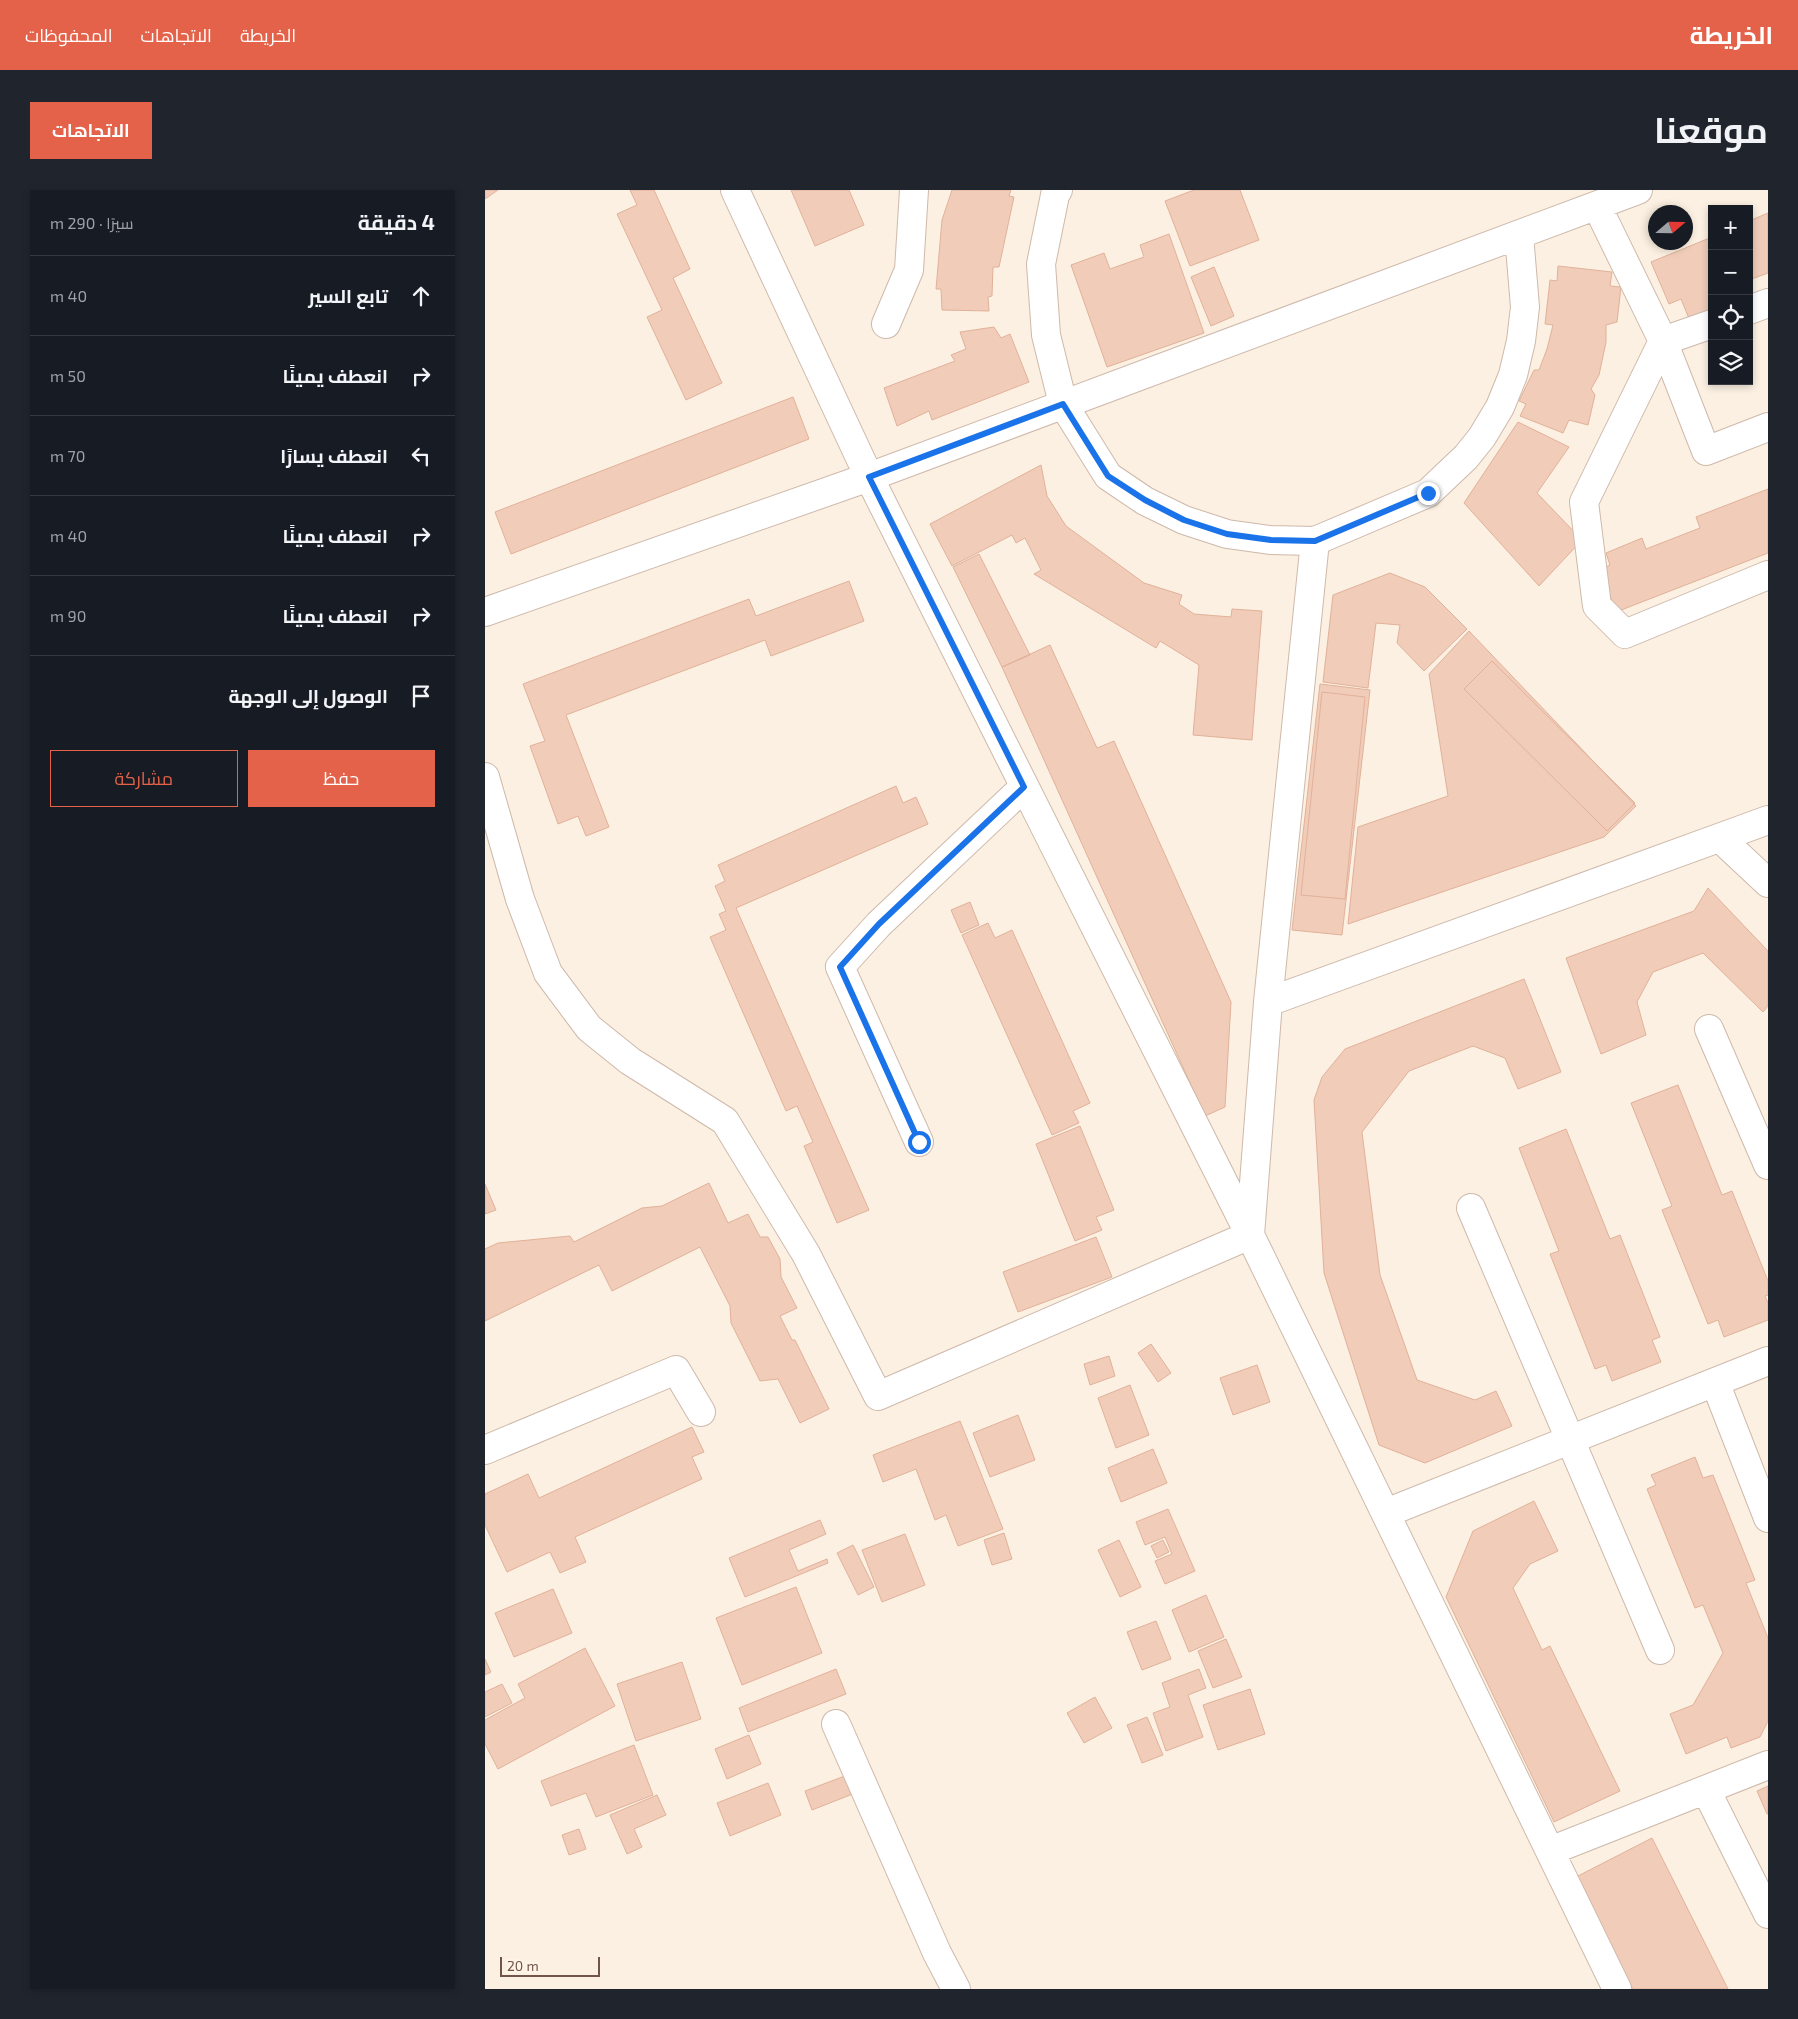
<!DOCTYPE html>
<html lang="ar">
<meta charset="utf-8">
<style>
:root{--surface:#171b24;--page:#20242c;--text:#f1f3f6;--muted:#9ea1a6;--line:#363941;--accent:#e36249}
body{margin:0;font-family:"Exo 2",Cairo,sans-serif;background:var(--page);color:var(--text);direction:rtl}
.controls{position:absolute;right:15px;top:15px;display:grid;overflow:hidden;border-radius:0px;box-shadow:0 2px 8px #0003}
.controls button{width:45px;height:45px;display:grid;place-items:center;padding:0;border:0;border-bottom:1px solid var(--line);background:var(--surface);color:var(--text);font:25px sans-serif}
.compass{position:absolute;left:1163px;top:15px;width:45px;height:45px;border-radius:50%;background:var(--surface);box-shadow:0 2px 8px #0003;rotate:70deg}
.scale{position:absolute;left:15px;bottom:12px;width:100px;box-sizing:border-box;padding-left:5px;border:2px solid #725549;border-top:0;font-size:14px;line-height:18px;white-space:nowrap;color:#725549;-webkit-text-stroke:4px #fff4e7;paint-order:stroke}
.stop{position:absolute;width:15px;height:15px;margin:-11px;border:4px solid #1a73e8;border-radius:50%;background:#fff}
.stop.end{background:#1a73e8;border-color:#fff;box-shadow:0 1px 5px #0008}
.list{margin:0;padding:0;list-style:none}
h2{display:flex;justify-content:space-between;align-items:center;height:65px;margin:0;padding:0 20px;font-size:21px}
h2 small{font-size:16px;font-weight:400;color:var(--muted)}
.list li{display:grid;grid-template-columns:32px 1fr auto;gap:15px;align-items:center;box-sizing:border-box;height:80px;padding:0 20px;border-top:1px solid var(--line)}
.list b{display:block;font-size:19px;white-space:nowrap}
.list em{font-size:16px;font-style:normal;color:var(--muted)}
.actions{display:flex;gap:10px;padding:15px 20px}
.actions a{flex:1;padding:11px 0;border:1px solid var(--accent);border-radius:0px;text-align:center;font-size:18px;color:var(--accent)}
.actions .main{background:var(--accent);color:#fff}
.icon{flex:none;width:28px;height:28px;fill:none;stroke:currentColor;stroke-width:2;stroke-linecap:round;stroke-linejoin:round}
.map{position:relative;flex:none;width:1283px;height:1799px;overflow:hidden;direction:ltr;border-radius:0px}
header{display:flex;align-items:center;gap:30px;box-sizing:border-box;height:70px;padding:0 25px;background:var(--accent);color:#fff}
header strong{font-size:24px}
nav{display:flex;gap:28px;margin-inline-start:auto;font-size:18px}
.intro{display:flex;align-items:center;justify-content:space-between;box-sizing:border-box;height:120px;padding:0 30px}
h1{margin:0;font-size:35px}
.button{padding:12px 22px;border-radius:0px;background:var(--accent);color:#fff;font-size:18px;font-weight:700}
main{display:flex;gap:30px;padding:0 30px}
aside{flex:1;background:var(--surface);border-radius:0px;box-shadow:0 2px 8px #0003}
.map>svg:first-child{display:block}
.building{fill:#f0ccb9;stroke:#e2b19a}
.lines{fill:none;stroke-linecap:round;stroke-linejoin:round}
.minor-casing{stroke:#ceb9ab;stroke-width:30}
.minor{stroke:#fff;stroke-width:28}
.route{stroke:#1a73e8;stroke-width:6}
</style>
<header>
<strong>الخريطة</strong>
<nav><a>الخريطة</a><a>الاتجاهات</a><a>المحفوظات</a></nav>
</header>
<div class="intro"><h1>موقعنا</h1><a class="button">الاتجاهات</a></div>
<main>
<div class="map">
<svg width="1283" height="1799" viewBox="0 0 1283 1799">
<rect width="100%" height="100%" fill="#fbf0e1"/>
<!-- building -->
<path class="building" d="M0,0H13L0,9Z
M145,0H169L205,79L188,88L237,193L201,210L162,127L177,120L132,24L152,15Z
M306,0H364L379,35L330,56Z
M467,0H526L524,6L529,7L514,77H508L507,106L503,107L504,121L457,120L456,99H451L457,30Z
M709,0H755L774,50L705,76L680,11Z
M1283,23V83L1264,90V31Z
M684,44L719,143L622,177L586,75L619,63L625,79L659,67L655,55Z
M1227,47V122L1205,131L1196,109L1184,114L1166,72Z
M1073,76L1127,82L1125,96L1136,97L1132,132L1121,135V152L1114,185L1106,199L1110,205L1103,235L1084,230L1078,243L1035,226L1041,214L1034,211L1049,180H1054L1062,159L1068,135L1060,134L1065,90L1072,91Z
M729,77L749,126L726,136L706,87Z
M509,137L516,148L525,144L544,192L447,230L444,221L412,236L399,198L470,171L466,165L481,159L475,142Z
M308,207L324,249L26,364L10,322Z
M1033,232L1084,257L1052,303L1097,350L1054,396L979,313Z
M556,275L562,306L581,336L659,393L697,405L694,414L709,424L746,427L747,419L777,421L767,550L708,545L714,475L675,451L671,458L549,384L556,380L540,348L531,353L527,345L467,376L445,334Z
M1283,299V363L1131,422L1115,380L1125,375L1121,363L1157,348L1161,359L1215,338L1211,327Z
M494,364L545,465L517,477L468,377Z
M905,383L940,397L982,439L939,481L912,453L915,435L891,433L883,498L838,492L848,405Z
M364,391L379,431L286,466L280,450L81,525L124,637L101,646L93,626L73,634L45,556L60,551L38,494L264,409L271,426Z
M984,441L1151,616L1119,647L863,734L873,637L963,606L944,484Z
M565,455L612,558L629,551L746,812L740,917L720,926L517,477Z
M1007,471L1150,613L1122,641L979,499Z
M835,494L885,500L857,745L807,740Z
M837,502L880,507L860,709L816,705Z
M411,596L418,613L431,607L443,634L251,718L384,1020L352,1033L319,956L328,952L312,916L301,921L225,747L241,740L234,724L241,721L230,696L240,691L233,675Z
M1223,698L1283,761V816L1278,822L1218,763L1168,782L1152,812L1161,845L1116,864L1081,768L1209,721Z
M485,712L494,735L476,743L466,720Z
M503,733L510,748L527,740L605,913L588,921L594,933L567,945L477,745Z
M1039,789L1076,882L1033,899L1020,868L988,856L924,881L877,942L895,1085L932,1190L990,1210L1011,1201L1027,1236L940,1273L894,1255L839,1083L829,910L837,887L860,859Z
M1193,895L1237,1005L1247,1001L1283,1091V1105L1280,1106L1283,1113V1130L1239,1147L1233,1130L1223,1134L1177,1020L1187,1016L1146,913Z
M595,936L629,1020L611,1027L617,1040L590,1051L551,954Z
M1081,939L1125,1049L1135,1045L1175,1147L1167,1150L1176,1172L1127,1191L1121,1175L1110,1179L1065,1064L1074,1061L1034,958Z
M224,993L243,1033L263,1024L275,1047H283L295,1069L296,1087L312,1118L295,1126L307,1150H310L344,1219L315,1233L293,1189L275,1191L246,1133L245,1116L215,1057L127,1101L114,1075L0,1131V1059L13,1053L85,1046L89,1052L157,1018L177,1016Z
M0,994L11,1020L0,1024Z
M611,1047L627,1087L533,1122L518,1082Z
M666,1154L686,1183L673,1192L653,1163Z
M624,1166L630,1186L605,1195L599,1174Z
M772,1175L785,1212L748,1225L735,1188Z
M645,1195L664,1245L631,1258L613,1208Z
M533,1225L550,1270L505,1287L488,1243Z
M475,1231L518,1339L473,1356L461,1325L450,1330L431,1279L398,1292L388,1265Z
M207,1237L219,1262L207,1267L217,1289L90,1347L101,1372L75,1383L65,1362L22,1382L0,1335V1304L43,1284L54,1308Z
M668,1259L682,1293L636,1312L623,1278Z
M1210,1267L1218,1288L1228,1285L1270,1390L1261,1393L1283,1448V1531L1275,1547L1246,1558L1242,1547L1201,1564L1185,1524L1208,1515L1238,1463L1218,1415L1210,1418L1162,1299L1171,1295L1166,1285Z
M1049,1311L1073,1361L1045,1374L1028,1398L1057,1460L1065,1456L1135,1601L1069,1632L961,1407L988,1341Z
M683,1319L710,1381L680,1394L670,1371L687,1364L680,1347L660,1355L651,1332Z
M335,1330L341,1344L304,1360L313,1381L342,1369L343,1373L260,1407L244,1368Z
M519,1343L527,1369L507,1375L499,1350Z
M420,1344L440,1395L397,1412L377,1360Z
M634,1350L656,1397L635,1407L613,1360Z
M678,1350L684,1362L672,1368L666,1356Z
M368,1355L389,1397L373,1405L352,1363Z
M311,1397L337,1463L257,1495L231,1428Z
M68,1399L87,1443L29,1467L10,1423Z
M721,1405L739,1447L704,1462L687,1420Z
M671,1431L686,1469L657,1480L642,1442Z
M741,1449L757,1487L728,1498L713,1461Z
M100,1458L130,1516L13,1579L0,1554V1530L40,1508L33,1494Z
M0,1469L6,1482L0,1485Z
M197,1472L216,1529L151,1551L132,1494Z
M351,1479L361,1504L263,1542L254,1518Z
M714,1479L721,1498L703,1505L718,1547L681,1561L668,1523L685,1517L677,1493Z
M17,1494L27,1513L0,1527V1502Z
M765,1499L780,1544L733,1560L718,1515Z
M610,1507L627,1538L599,1553L582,1523Z
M662,1527L678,1565L657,1573L642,1535Z
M264,1545L276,1574L242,1589L230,1559Z
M149,1555L168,1605L111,1627L101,1603L66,1616L56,1591Z
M381,1578L388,1596L327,1620L320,1601Z
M283,1593L296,1625L245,1646L232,1613Z
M1283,1596V1624H1282L1272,1601Z
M172,1605L181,1625L149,1639L157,1657L142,1664L125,1625Z
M94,1639L101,1659L84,1665L77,1645Z
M1167,1648L1243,1799H1148L1091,1687Z"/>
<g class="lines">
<!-- minor casing -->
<g class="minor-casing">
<path id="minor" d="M250,0L384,287L765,1045L1132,1799
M573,0L570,5L556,74L561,145L578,214L623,286L660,311L699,330L742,344L785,350L830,351L943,303L981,267L997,247L1015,217L1028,185L1036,151L1040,117L1034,45
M1112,16L1178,151L1221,261L1283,237
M1264,120L1283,113
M401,134L424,80L429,0
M1227,134L1178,151L1099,312L1112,416L1140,444L1283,385
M0,422L384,287L1153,0
M0,587L35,709L63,783L104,838L145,871L240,931L321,1064L393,1206L765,1045L783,812L830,351
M1236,649L1283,693
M783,812L1283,630
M1224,839L1283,975
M434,952L355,777L394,734L539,597
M986,1018L1175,1460
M1230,1192L1283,1328
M0,1260L191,1180L216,1222
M901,1323L1283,1171
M351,1534L452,1763L471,1799
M1221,1600L1283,1724
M1065,1661L1283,1575"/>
</g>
<!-- minor -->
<use href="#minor" class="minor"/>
</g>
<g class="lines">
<!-- route -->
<path class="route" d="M434,952L355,777L394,734L539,597L384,287L578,214L623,286L660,310L699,330L742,344L786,350L830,351L943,303"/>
</g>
</svg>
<div class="controls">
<button>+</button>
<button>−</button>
<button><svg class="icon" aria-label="locate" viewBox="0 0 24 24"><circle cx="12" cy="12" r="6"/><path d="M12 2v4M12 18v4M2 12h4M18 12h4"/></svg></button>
<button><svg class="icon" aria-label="layers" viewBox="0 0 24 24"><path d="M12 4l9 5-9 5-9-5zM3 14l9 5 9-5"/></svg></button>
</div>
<svg class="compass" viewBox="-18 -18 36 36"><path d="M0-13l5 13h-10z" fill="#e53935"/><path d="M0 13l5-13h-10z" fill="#9ea1a6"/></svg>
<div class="scale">20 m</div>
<div class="stop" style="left:434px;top:952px"></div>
<div class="stop end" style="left:943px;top:303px"></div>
</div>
<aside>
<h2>4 دقيقة<small>سيرًا · 290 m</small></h2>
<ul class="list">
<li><svg class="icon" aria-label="ahead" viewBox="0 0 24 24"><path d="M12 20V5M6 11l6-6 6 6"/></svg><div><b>تابع السير</b></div><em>40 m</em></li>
<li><svg class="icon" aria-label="right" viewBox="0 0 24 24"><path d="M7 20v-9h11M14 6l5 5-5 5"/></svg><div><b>انعطف يمينًا</b></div><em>50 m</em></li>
<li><svg class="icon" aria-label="left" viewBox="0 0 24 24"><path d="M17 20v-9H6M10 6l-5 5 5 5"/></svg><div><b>انعطف يسارًا</b></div><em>70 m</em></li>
<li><svg class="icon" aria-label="right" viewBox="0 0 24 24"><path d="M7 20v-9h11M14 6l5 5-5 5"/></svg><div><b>انعطف يمينًا</b></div><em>40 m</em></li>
<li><svg class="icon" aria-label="right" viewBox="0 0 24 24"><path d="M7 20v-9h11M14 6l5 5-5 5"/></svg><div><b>انعطف يمينًا</b></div><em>90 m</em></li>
<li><svg class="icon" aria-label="arrive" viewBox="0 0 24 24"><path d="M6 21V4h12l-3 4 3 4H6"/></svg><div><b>الوصول إلى الوجهة</b></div></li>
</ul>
<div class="actions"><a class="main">حفظ</a><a>مشاركة</a></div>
</aside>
</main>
